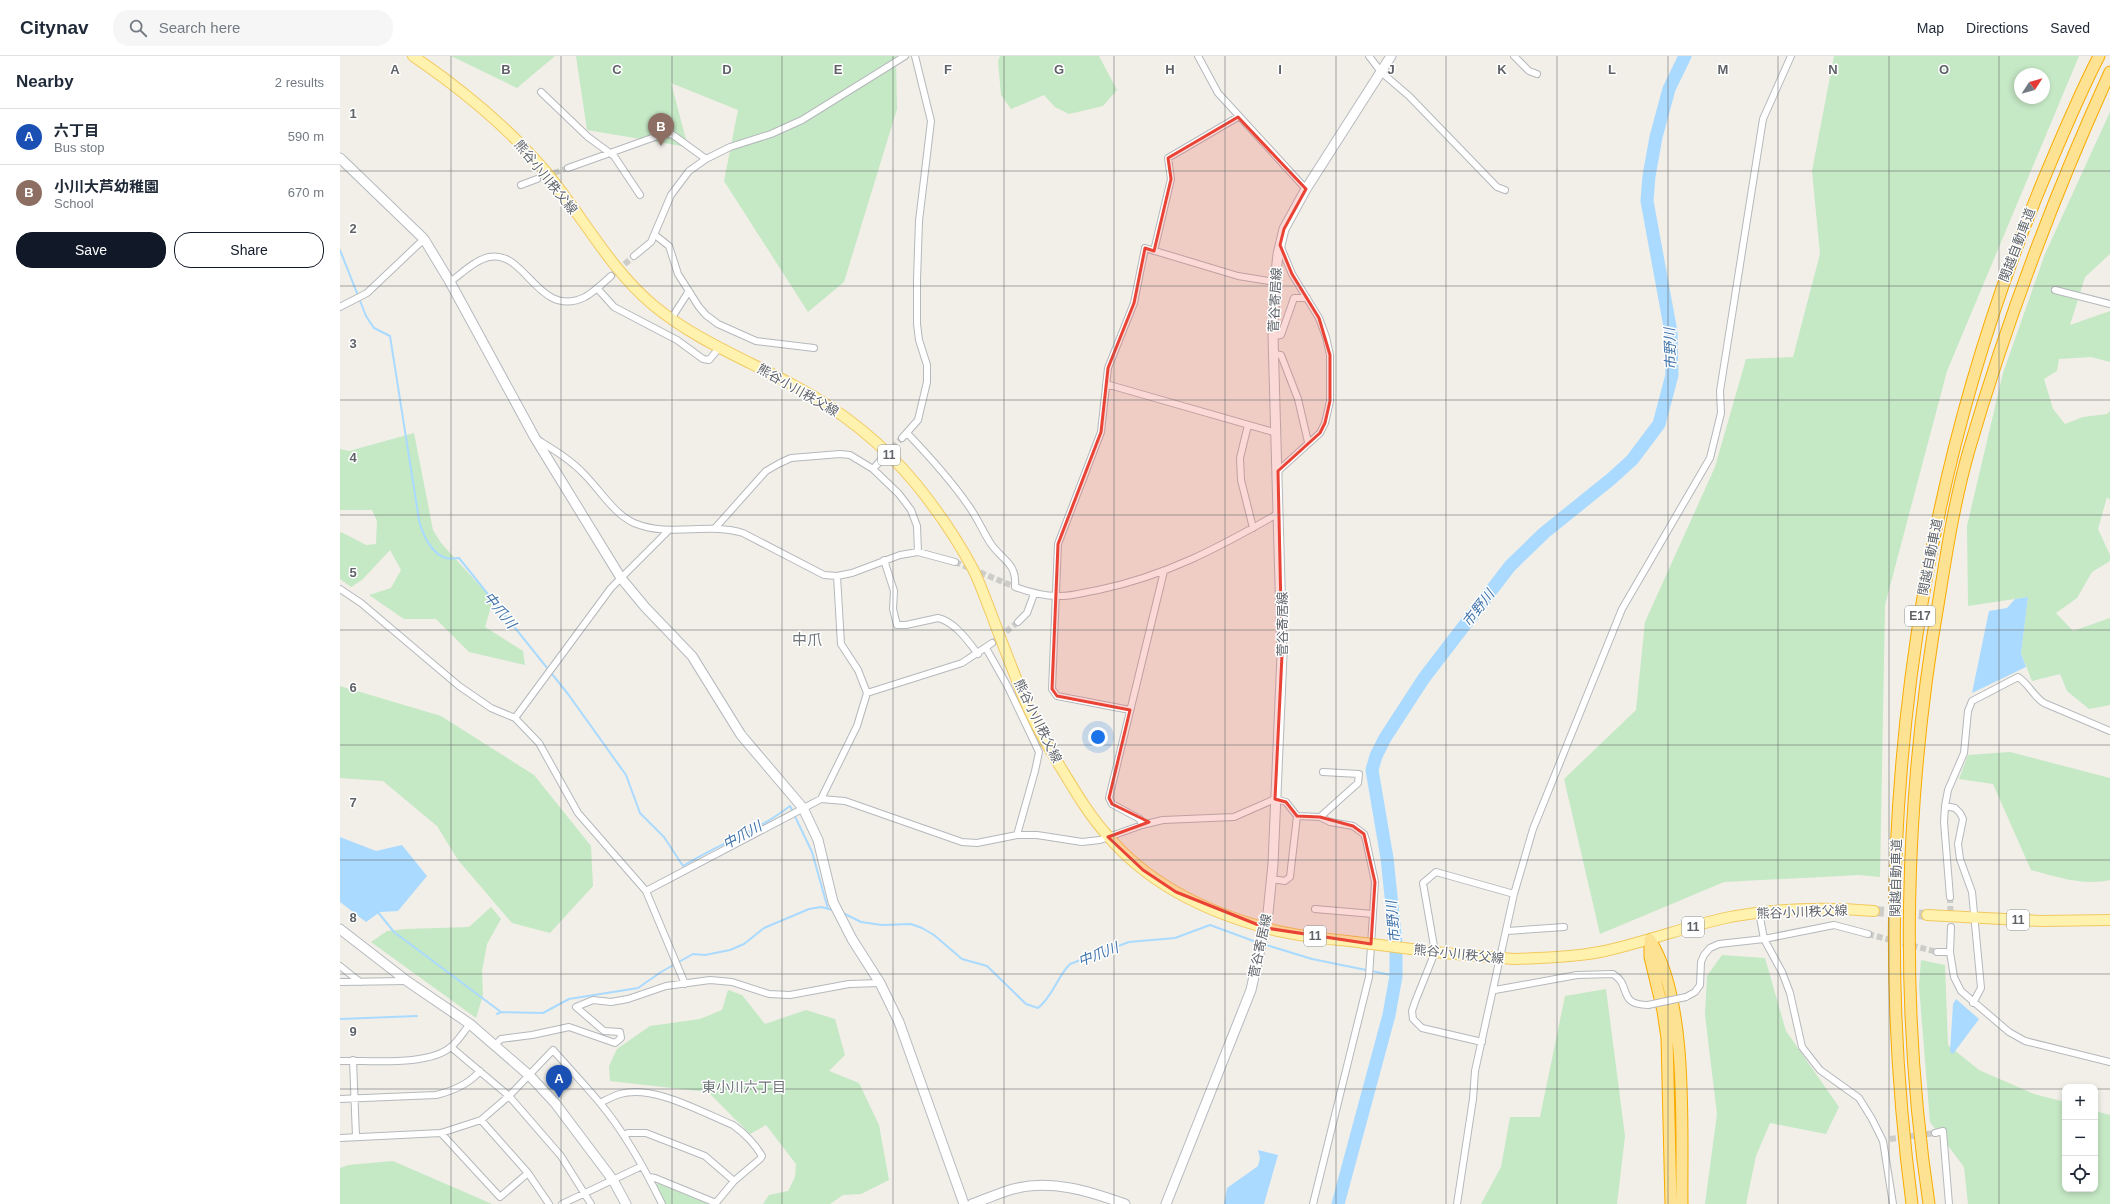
<!DOCTYPE html>
<meta charset="utf-8">
<style>
:root{--surface:#fff;--page:#f6f6f7;--text:#1f2937;--muted:#747a83;--line:#e0e1e3;--accent:#111827}
body{margin:0;font-family:Arial,"Noto Sans JP",sans-serif;background:var(--page);color:var(--text)}
.controls{position:absolute;right:12px;bottom:12px;display:grid;overflow:hidden;border-radius:8px;box-shadow:0 2px 6px #0003}
.controls button{width:36px;height:36px;display:grid;place-items:center;padding:0;border:0;border-bottom:1px solid var(--line);background:var(--surface);color:var(--text);font:20px sans-serif}
.compass{position:absolute;left:1674px;top:12px;width:36px;height:36px;border-radius:50%;background:var(--surface);box-shadow:0 2px 6px #0003;rotate:54deg}
.you{position:absolute;left:758px;top:681px;width:14px;height:14px;margin:-10px;border:3px solid #fff;border-radius:50%;background:#1a73e8;box-shadow:0 0 0 6px #1a73e833}
.badge{display:grid;place-items:center;width:26px;height:26px;border-radius:50%;background:var(--accent);color:#fff;font-size:13px;font-weight:700}
.pin{position:absolute;translate:-50% -33px;filter:drop-shadow(0 1px 2px #0008)}
.pin::after{content:'';position:absolute;top:21px;width:14px;height:12px;background:inherit;clip-path:polygon(0 0,100% 0,50% 100%)}
.list{margin:0;padding:0;list-style:none}
h2{display:flex;justify-content:space-between;align-items:center;height:52px;margin:0;padding:0 16px;font-size:17px}
h2 small{font-size:13px;font-weight:400;color:var(--muted)}
.list li{display:grid;grid-template-columns:26px 1fr auto;gap:12px;align-items:center;box-sizing:border-box;height:56px;padding:0 16px;border-top:1px solid var(--line)}
.list b{display:block;font-size:15px;white-space:nowrap}
.list p{margin:0;font-size:13px;white-space:nowrap;color:var(--muted)}
.list em{font-size:13px;font-style:normal;color:var(--muted)}
.actions{display:flex;gap:8px;padding:12px 16px}
.actions a{flex:1;padding:9px 0;border:1px solid var(--accent);border-radius:16px;text-align:center;font-size:14px;color:var(--accent)}
.actions .main{background:var(--accent);color:#fff}
.icon{flex:none;width:22px;height:22px;fill:none;stroke:currentColor;stroke-width:2;stroke-linecap:round;stroke-linejoin:round}
.map{position:relative;flex:none;width:1770px;height:1148px;overflow:hidden}
header{display:flex;align-items:center;gap:24px;box-sizing:border-box;height:56px;padding:0 20px;background:var(--surface);border-bottom:1px solid var(--line)}
header strong{font-size:19px}
nav{display:flex;gap:22px;margin-inline-start:auto;font-size:14px}
.search{width:280px;height:36px;background:var(--page);display:flex;align-items:center;gap:10px;box-sizing:border-box;padding:0 14px;border-radius:16px;color:var(--muted);font-size:15px}
main{display:flex}
aside{flex:1;background:var(--surface)}
.map>svg:first-child{display:block}
.green{fill:#c5e8c5;fill-rule:evenodd}
.water{fill:#aadaff}
.lines{fill:none;stroke-linecap:round;stroke-linejoin:round}
.stream{stroke:#aadaff;stroke-width:2}
.river{stroke:#aadaff;stroke-width:13}
.street-tunnel{stroke:#ccccc8;stroke-width:6;stroke-dasharray:6 3;stroke-linecap:butt}
.primary-tunnel{stroke:#ccccc8;stroke-width:10;stroke-dasharray:10 5;stroke-linecap:butt}
.street-casing{stroke:#b5b8bc;stroke-width:8}
.secondary-casing{stroke:#b6babf;stroke-width:11}
.primary-casing{stroke:#f2c960;stroke-width:12}
.highway-casing{stroke:#f9ab00;stroke-width:13}
.street{stroke:#fff;stroke-width:6}
.secondary{stroke:#fff;stroke-width:9}
.primary{stroke:#fff2af;stroke-width:10}
.highway{stroke:#fde293;stroke-width:11}
.street-bridge-casing{stroke:#b5b8bc;stroke-width:8;stroke-linecap:butt}
.primary-bridge-casing{stroke:#f2c960;stroke-width:12;stroke-linecap:butt}
.street-bridge{stroke:#fff;stroke-width:6}
.primary-bridge{stroke:#fff2af;stroke-width:10}
.marked{fill:#ea4335;fill-opacity:0.2;stroke:#ea4335;stroke-width:3;stroke-linejoin:round}
.grid{fill:none;stroke:#5f6368;stroke-width:1;stroke-opacity:0.55}
.labels{text-anchor:middle;dominant-baseline:central;stroke-width:3;stroke-linejoin:round;paint-order:stroke}
.shield{fill:#fff;stroke:#8f9295;stroke-width:1}
.shield-label{font-size:12px;font-weight:bold;fill:#5f6368}
.street-label{font-size:13px;fill:#5f6368;stroke:#fff}
.water-label{font-size:14px;font-style:italic;fill:#4174aa;stroke:#fff}
.neighbourhood-label{font-size:14px;fill:#70757a;stroke:#fff}
.quarter-label{font-size:15px;fill:#70757a;stroke:#fff}
.grid-label{font-size:13px;text-anchor:middle;font-weight:bold;fill:#5f6368;stroke:#fff;stroke-width:3;stroke-linejoin:round;paint-order:stroke}
</style>
<header>
<strong>Citynav</strong>
<div class="search"><svg class="icon" aria-label="search" viewBox="0 0 24 24"><circle cx="10" cy="10" r="6"/><path d="M15 15l6 6"/></svg>Search here</div>
<nav><a>Map</a><a>Directions</a><a>Saved</a></nav>
</header>
<main>
<aside>
<h2>Nearby<small>2 results</small></h2>
<ul class="list">
<li><span class="badge" style="background:#1a4fb4">A</span><div><b>六丁目</b><p>Bus stop</p></div><em>590 m</em></li>
<li><span class="badge" style="background:#8d6e63">B</span><div><b>小川大芦幼稚園</b><p>School</p></div><em>670 m</em></li>
</ul>
<div class="actions"><a class="main">Save</a><a>Share</a></div>
</aside>
<div class="map">
<svg width="1770" height="1148" viewBox="0 0 1770 1148">
<rect width="100%" height="100%" fill="#f1efe8"/>
<!-- green -->
<path class="green" d="M111,0H215L177,32Z
M236,0H556L557,53L504,226L468,256L384,125L398,54L331,27L348,91L247,74Z
M660,0H759L777,34L763,50L729,58L715,51L704,39L671,53L661,39L658,5Z
M1494,0H1739L1607,315L1545,549L1540,821L1519,819L1384,826L1260,878L1224,723L1296,654L1305,566L1375,411L1406,303L1453,301L1480,198L1472,115ZM1680,18H1704V42H1680Z
M1770,56V198L1745,221L1730,269L1770,255V306L1751,301L1719,303L1717,315L1704,323L1713,353L1725,368L1743,361L1767,358L1770,355V444L1767,441L1758,473L1770,499V505L1752,516L1737,542L1716,557L1733,575L1770,562V649L1749,653L1727,635L1720,618L1692,625L1681,597L1688,541L1628,550L1627,470L1663,317L1705,198Z
M74,377L93,474L101,487L153,544L145,571L183,595L185,609L129,596L96,563H64L29,539L51,532L61,514L50,494L22,524L11,531L0,523V477L1,476L26,489L36,488L37,465L32,454H0V393L9,395Z
M0,630L101,660L194,719L251,790L253,830L210,877L172,867L118,804L97,770L43,725L0,722Z
M1670,696L1770,722V824C1743,830 1717,821 1691,814L1653,728L1619,723L1628,699Z
M151,851L161,863L147,888L142,915L143,939L136,962L31,886L47,875L66,873L129,871Z
M1382,899L1425,902L1446,975L1499,1051L1486,1078L1430,1067L1416,1100L1406,1148H1365L1377,1058L1365,959L1367,920Z
M1581,904L1605,909L1608,989L1639,1014L1694,1038L1725,1046V1133H1755V1055L1770,1059V1148H1628L1624,1111L1590,1066L1579,930Z
M1266,933L1285,1080L1277,1148H1141L1161,1111L1170,1061H1200L1225,940Z
M388,934L402,939L425,968L466,954L495,963L505,999L489,1015L519,1027L539,1069L549,1124L521,1138L503,1139L490,1148H423L429,1139L448,1135L455,1121L456,1108L426,1069L410,1078L368,1036L270,1025L269,1010L277,993L310,970L360,963L382,954Z
M53,1105L152,1148H0V1112L8,1109Z
M317,1127L369,1148H325L316,1129Z"/>
<!-- water -->
<path class="water" d="M1688,541L1681,597L1686,611L1632,637L1649,555L1667,552L1675,543Z
M0,781L36,795L62,789L87,820L58,855L40,856L26,866L0,846Z
M1616,943L1639,963L1613,998L1610,996L1613,948Z
M918,1094L938,1099L924,1148H884L887,1132L918,1110L920,1102Z"/>
<g class="lines">
<!-- stream -->
<path class="stream" d="M0,194L26,260L34,272L50,280L79,464C82,477 91,498 106,502C109,503 115,502 119,502L228,638L286,719L300,757L324,781L343,810C378,788 418,775 450,750L472,796L488,853
M37,855L54,876L161,956
M503,857L521,866L542,869L571,868L582,872L594,879L622,903L647,910L686,948L698,952C713,940 717,921 730,908L789,886L835,882L870,869L919,887
M923,888L972,903L1056,920
M157,958L161,956L203,957L229,943L298,932L321,916L353,898L365,899L390,894L404,888L424,872L469,853L481,851L493,854
M0,963L77,960"/>
<!-- river -->
<path class="river" d="M998,1148L1049,959L1056,920V888L1047,802L1032,714L1036,700L1045,682L1084,622L1170,510L1204,477L1271,423L1292,404L1319,368L1332,319L1331,276L1307,145L1309,120L1316,81L1329,33L1345,0"/>
<!-- street-tunnel -->
<path class="street-tunnel" d="M197,123L228,112
M271,220L294,200
M540,405L562,382
M615,506L675,531
M652,587L678,566
M1610,841L1611,871
M1528,878L1597,896
M1550,1083L1595,1077"/>
<!-- primary-tunnel -->
<path class="primary-tunnel" d="M1534,855L1587,859"/>
<!-- street casing -->
<g class="street-casing">
<path id="street" d="M858,0L878,37L966,133
M1029,0L1041,16L1069,40L1157,131L1165,134
M1174,0L1189,15L1197,18
M201,36L248,81L274,100L300,139
M228,112L326,77L333,79L366,103
M181,129L197,123
M315,179L329,190L338,218L359,251L366,259L378,268L416,285L474,292
M814,195L831,123L828,102L898,61
M294,200L311,186L331,139L349,115L366,103L390,91L431,78L462,64L565,0
M110,226C121,218 135,204 149,201C186,193 198,264 245,241C254,236 263,227 271,220
M257,232L274,251L337,284L363,303L369,304L380,291
M1715,234L1770,248
M0,251L27,237L84,183
M331,263L349,235
M933,280L941,279L954,242H967
M934,298L941,299L958,343L968,386
M766,328L937,377
M908,369L900,402L901,424L913,472
M567,377C589,400 610,423 628,449C637,461 643,476 651,488C663,505 677,507 675,531C689,536 702,540 717,540C731,541 745,536 758,534C826,520 880,491 939,457
M562,382L578,364L587,326V309L579,284L577,268V224L579,165L591,65L575,0
M198,384C214,394 231,404 244,418C260,434 274,458 294,467C330,482 368,466 403,477L484,519L497,520L512,517L560,499L578,496L615,506
M533,413L540,405
M938,415L980,377L985,367L990,345V299L986,281L979,262L952,218L940,189
M376,471L426,415L440,407L451,402L500,398L510,399L533,413L559,438L571,454L577,470L578,496
M544,504L554,535L553,553L557,569H566L598,562C615,566 628,585 638,598
M0,533L21,547L119,630L151,652L175,662L199,687L238,757L306,835L345,928
M678,566L687,557L694,538
M646,592L668,631L699,696L695,715L677,779
M527,637L622,607L652,587
M790,654L717,640L712,633L718,488L761,376L768,312L794,247L805,192L898,220L935,226
M175,662L271,532L329,474
M481,743L517,670L527,637L518,614L501,588L497,520
M1605,750L1615,752L1620,757L1623,763L1618,788L1620,803L1632,836L1641,932L1633,947
M980,761L1018,727L1019,718L983,716
M802,769L800,763L772,748L769,742L824,515
M931,823L945,825L950,821L957,760
M306,835L481,743L505,745L622,786L637,787L677,779H697L742,786L760,784L802,769L823,764L894,761L935,743L946,746L957,760L980,761L990,766L1013,770L1024,778L1026,784L1035,826L1029,921L973,1148
M1610,841L1604,766L1605,750L1608,734L1624,697L1628,655L1632,645L1678,621C1689,628 1693,640 1704,647L1770,675
M975,853L1033,858
M1419,856L1424,883L1442,916L1450,937L1462,991L1480,1014L1519,1042L1532,1063L1543,1085L1553,1148
M1167,875L1224,871
M1597,896H1610L1614,921L1621,935L1669,976L1685,985L1770,1006
M1610,896L1611,871
M0,910L20,926
M0,926L67,925
M1155,934L1237,919L1273,918C1292,929 1277,949 1308,949
M1346,941L1355,936L1360,929L1361,906L1364,899L1370,892L1379,888L1424,883L1494,869L1528,878
M1142,986L1082,972L1073,963L1072,955L1075,946L1095,896L1083,827L1096,816L1174,838
M155,989L161,983L192,979L229,971L275,987L281,982L280,976L264,975L236,951L253,944L271,946L288,943L326,930L370,924L392,926L429,938L450,939L509,928L540,927
M111,991L169,1040L221,1100L251,1148
M13,1004L16,1081
M0,1005C30,1004 89,1011 112,990C119,984 124,975 130,968
M0,1043L96,1039C113,1035 128,1029 140,1015
M260,1047C266,1044 273,1040 280,1038C313,1028 363,1057 393,1069C404,1077 415,1088 422,1100L420,1103L394,1125L375,1148
M141,1064L188,1117L209,1148
M101,1077L160,1141L188,1117
M1595,1077L1603,1075L1609,1148
M284,1080L288,1077H306L365,1100L394,1125
M0,1082L101,1077L141,1064L169,1040L213,994C229,1012 245,1029 260,1047C285,1077 305,1113 322,1148
M309,1121L315,1122L376,1147
M222,1148L302,1110
M1117,1148L1133,1043L1135,1015L1174,838L1193,773L1282,553L1370,402L1381,357L1380,335L1423,63L1451,0"/>
</g>
<!-- secondary casing -->
<g class="secondary-casing">
<path id="secondary" d="M0,102L84,183L110,226L195,382L281,522L305,551L352,600L401,679L463,752L478,784L493,846L512,883L540,927L559,966L624,1148
M0,873L67,925L130,968L190,1020L215,1047L273,1124L286,1148
M632,1148C646,1143 659,1137 673,1133C711,1123 749,1135 785,1148
M826,1148L911,934L928,857L933,808L942,599L933,280L935,226L938,198L944,173L966,133L1051,0"/>
</g>
<!-- primary casing -->
<g class="primary-casing">
<path id="primary" d="M73,0C123,34 167,70 206,116C242,159 269,212 313,249C355,284 407,304 455,330C500,354 543,388 576,428C597,454 617,483 633,513C640,527 645,542 651,557C661,584 672,612 683,640C693,665 707,689 721,712C735,735 749,759 767,779C808,828 869,857 930,873C960,881 993,883 1024,887
M1587,859L1701,865L1770,864
M1087,895L1104,897
M1174,903C1204,902 1235,901 1265,895C1306,886 1345,871 1385,862C1434,852 1484,851 1534,855"/>
</g>
<!-- highway casing -->
<g class="highway-casing">
<path id="highway" d="M1310,884C1349,945 1341,1075 1342,1148
M1310,884V901L1323,955L1327,982L1331,1148
M1572,1148C1526,799 1570,438 1708,113C1724,75 1740,37 1759,0
M1589,1148C1559,948 1564,742 1599,543C1607,493 1615,443 1629,394C1667,264 1714,139 1770,16"/>
</g>
<!-- street -->
<use href="#street" class="street"/>
<!-- secondary -->
<use href="#secondary" class="secondary"/>
<!-- primary -->
<use href="#primary" class="primary"/>
<!-- highway -->
<use href="#highway" class="highway"/>
<!-- street-bridge casing -->
<g class="street-bridge-casing">
<path id="street-bridge" d="M1308,949L1346,941"/>
</g>
<!-- primary-bridge casing -->
<g class="primary-bridge-casing">
<path id="primary-bridge" d="M1024,887L1087,895
M1104,897L1174,903"/>
</g>
<!-- street-bridge -->
<use href="#street-bridge" class="street-bridge"/>
<!-- primary-bridge -->
<use href="#primary-bridge" class="primary-bridge"/>
</g>
<!-- marked area -->
<path class="marked" d="M898,61L966,133L944,173L940,189L952,218L979,262L990,299V345L985,367L980,377L938,415L942,599L935,743L946,746L957,760L980,761L1013,770L1024,778L1035,826L1031,888L926,872L836,836L803,814L768,781L809,766L772,748L769,742L790,654L717,640L712,633L718,488L761,376L768,312L794,247L805,192L814,195L831,123L828,102Z"/>
<!-- grid -->
<path class="grid" d="M111,0V1148M221,0V1148M332,0V1148M442,0V1148M553,0V1148M664,0V1148M774,0V1148M885,0V1148M996,0V1148M1106,0V1148M1217,0V1148M1328,0V1148M1438,0V1148M1549,0V1148M1659,0V1148M0,115H1770M0,230H1770M0,344H1770M0,459H1770M0,574H1770M0,689H1770M0,804H1770M0,918H1770M0,1033H1725M1755,1033H1770"/>
<g class="labels">
<!-- shield labels -->
<g class="shield">
<rect x="538" y="389" width="22" height="20" rx="3"/>
<rect x="1565" y="550" width="30" height="20" rx="3"/>
<rect x="1667" y="854" width="22" height="20" rx="3"/>
<rect x="1342" y="861" width="22" height="20" rx="3"/>
<rect x="964" y="870" width="22" height="20" rx="3"/>
</g>
<g class="shield-label">
<text x="549" y="399">11</text>
<text x="1580" y="560">E17</text>
<text x="1678" y="864">11</text>
<text x="1353" y="871">11</text>
<text x="975" y="880">11</text>
</g>
<!-- street labels -->
<g class="street-label">
<text transform="translate(206 121) rotate(51)">熊谷小川秩父線</text>
<text transform="translate(1677 189) rotate(-69)">関越自動車道</text>
<text transform="translate(935 244) rotate(-87)">菅谷寄居線</text>
<text transform="translate(458 334) rotate(30)">熊谷小川秩父線</text>
<text transform="translate(1590 501) rotate(-79)">関越自動車道</text>
<text transform="translate(942 568) rotate(-90)">菅谷寄居線</text>
<text transform="translate(698 665) rotate(64)">熊谷小川秩父線</text>
<text transform="translate(1556 822) rotate(-89)">関越自動車道</text>
<text transform="translate(1462 856) rotate(-2)">熊谷小川秩父線</text>
<text transform="translate(920 890) rotate(-78)">菅谷寄居線</text>
<text transform="translate(1119 898) rotate(6)">熊谷小川秩父線</text>
</g>
<!-- water labels -->
<g class="water-label">
<text transform="translate(1330 293) rotate(-92)">市野川</text>
<text transform="translate(1138 552) rotate(-52)">市野川</text>
<text transform="translate(160 554) rotate(51)">中爪川</text>
<text transform="translate(402 779) rotate(-29)">中爪川</text>
<text transform="translate(1053 866) rotate(-95)">市野川</text>
<text transform="translate(758 898) rotate(-21)">中爪川</text>
</g>
<!-- neighbourhood labels -->
<g class="neighbourhood-label">
<text x="404" y="1031">東小川六丁目</text>
</g>
<!-- quarter labels -->
<g class="quarter-label">
<text x="467" y="583">中爪</text>
</g>
</g>
<g class="grid-label">
<text x="55" y="18">A</text>
<text x="166" y="18">B</text>
<text x="277" y="18">C</text>
<text x="387" y="18">D</text>
<text x="498" y="18">E</text>
<text x="608" y="18">F</text>
<text x="719" y="18">G</text>
<text x="830" y="18">H</text>
<text x="940" y="18">I</text>
<text x="1051" y="18">J</text>
<text x="1162" y="18">K</text>
<text x="1272" y="18">L</text>
<text x="1383" y="18">M</text>
<text x="1493" y="18">N</text>
<text x="1604" y="18">O</text>
<text x="13" y="62">1</text>
<text x="13" y="177">2</text>
<text x="13" y="292">3</text>
<text x="13" y="406">4</text>
<text x="13" y="521">5</text>
<text x="13" y="636">6</text>
<text x="13" y="751">7</text>
<text x="13" y="866">8</text>
<text x="13" y="980">9</text>
</g>
</svg>
<div class="controls">
<button>+</button>
<button>−</button>
<button><svg class="icon" aria-label="locate" viewBox="0 0 24 24"><circle cx="12" cy="12" r="6"/><path d="M12 2v4M12 18v4M2 12h4M18 12h4"/></svg></button>
</div>
<svg class="compass" viewBox="-18 -18 36 36"><path d="M0-13l5 13h-10z" fill="#e53935"/><path d="M0 13l5-13h-10z" fill="#747a83"/></svg>
<div class="you"></div>
<div class="pin badge" style="left:219px;top:1042px;background:#1a4fb4">A</div>
<div class="pin badge" style="left:321px;top:90px;background:#8d6e63">B</div>
</div>
</main>
